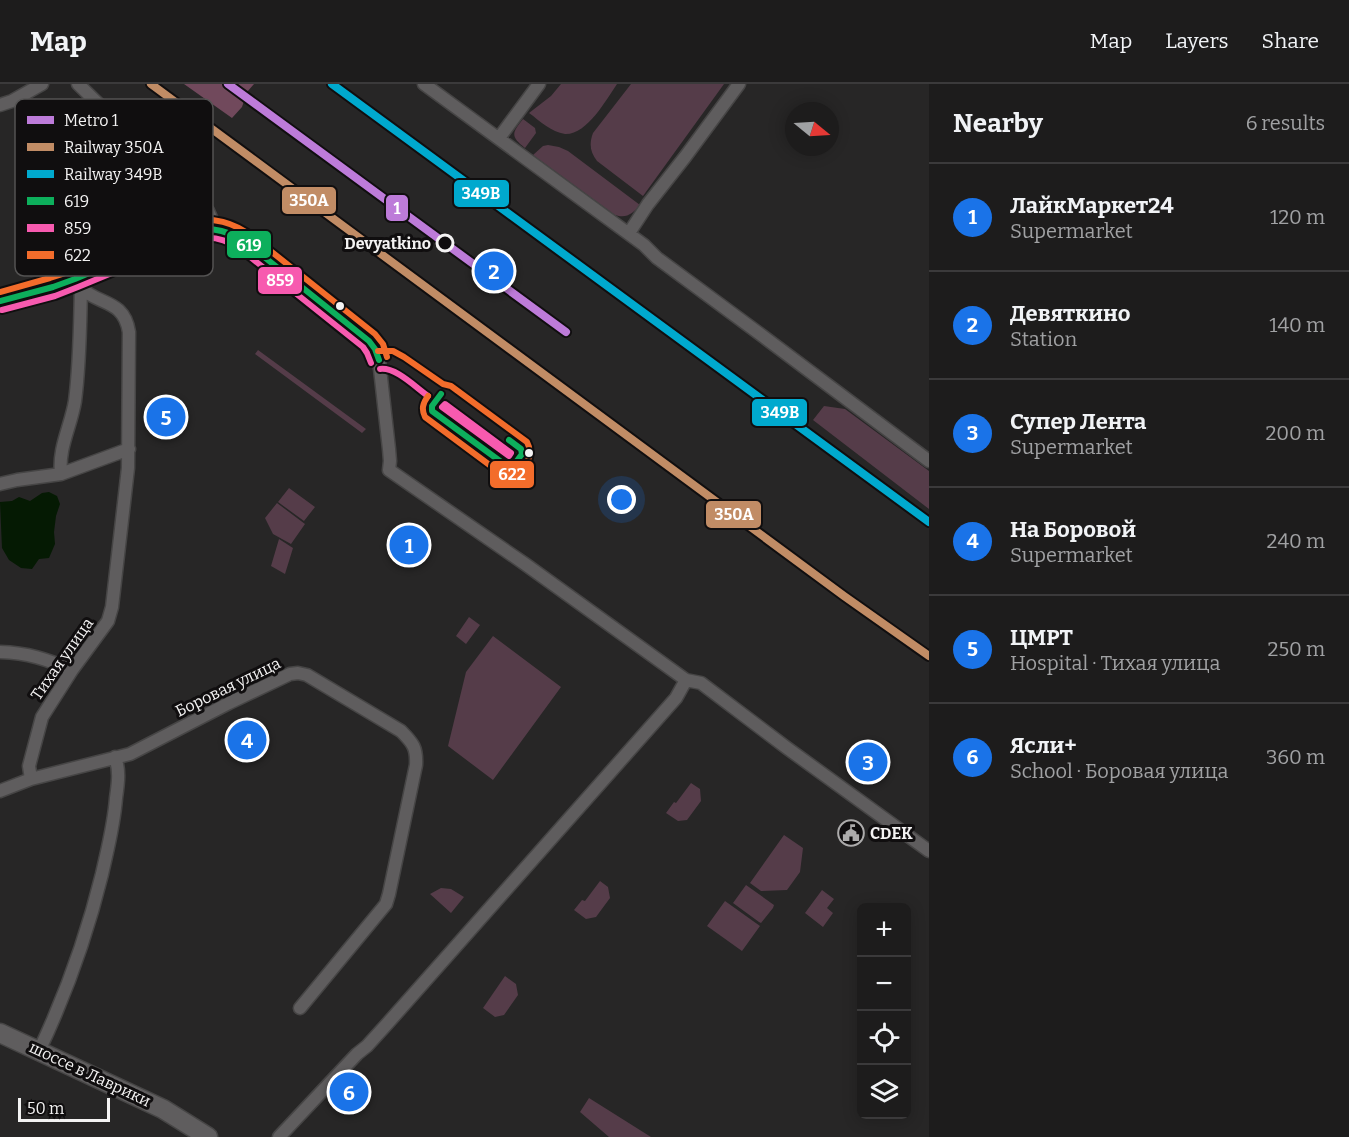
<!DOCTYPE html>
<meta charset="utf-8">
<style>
:root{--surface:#1d1c1c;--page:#252525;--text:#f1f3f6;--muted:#a0a1a3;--line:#3b3a3b;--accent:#1a73e8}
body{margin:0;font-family:Bitter,serif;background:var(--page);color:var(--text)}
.controls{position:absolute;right:18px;bottom:18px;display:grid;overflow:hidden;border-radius:9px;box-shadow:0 3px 15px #0003}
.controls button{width:54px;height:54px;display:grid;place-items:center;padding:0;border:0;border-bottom:2px solid var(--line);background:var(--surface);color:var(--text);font:30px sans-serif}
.compass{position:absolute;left:785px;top:18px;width:54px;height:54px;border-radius:50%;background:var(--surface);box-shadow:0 3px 15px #0003;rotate:108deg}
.scale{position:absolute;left:18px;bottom:15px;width:92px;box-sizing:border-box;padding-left:6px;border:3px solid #f4f3f3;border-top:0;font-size:16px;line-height:21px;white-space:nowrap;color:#f4f3f3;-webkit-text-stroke:4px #100e0f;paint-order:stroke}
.you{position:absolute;left:622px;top:416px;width:21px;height:21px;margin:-15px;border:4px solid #fff;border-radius:50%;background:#1a73e8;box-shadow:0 0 0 9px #1a73e833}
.badge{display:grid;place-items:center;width:39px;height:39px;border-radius:50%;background:var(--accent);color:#fff;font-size:20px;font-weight:700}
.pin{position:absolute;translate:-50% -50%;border:3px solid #fff;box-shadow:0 2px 6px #0006}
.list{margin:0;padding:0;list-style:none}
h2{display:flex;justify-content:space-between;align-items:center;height:78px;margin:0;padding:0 24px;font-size:26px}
h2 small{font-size:20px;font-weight:400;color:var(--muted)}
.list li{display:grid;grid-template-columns:39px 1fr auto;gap:18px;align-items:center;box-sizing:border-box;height:108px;padding:0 24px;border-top:2px solid var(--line)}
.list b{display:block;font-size:22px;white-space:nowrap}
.list p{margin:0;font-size:20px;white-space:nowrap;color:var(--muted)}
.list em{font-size:20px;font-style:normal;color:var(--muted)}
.icon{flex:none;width:33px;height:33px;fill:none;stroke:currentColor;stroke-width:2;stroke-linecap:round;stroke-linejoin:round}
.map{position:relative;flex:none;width:929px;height:1053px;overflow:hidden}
header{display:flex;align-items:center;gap:36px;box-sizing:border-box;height:84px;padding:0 30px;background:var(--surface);border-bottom:2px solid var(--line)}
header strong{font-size:28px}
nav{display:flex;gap:33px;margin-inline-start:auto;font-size:21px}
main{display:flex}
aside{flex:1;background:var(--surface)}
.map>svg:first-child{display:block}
.green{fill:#553c49}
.forest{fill:#71495c}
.water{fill:#051a03}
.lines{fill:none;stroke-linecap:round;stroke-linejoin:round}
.street-casing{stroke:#464545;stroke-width:15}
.secondary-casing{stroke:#464545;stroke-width:21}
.street{stroke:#5f5d5e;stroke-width:12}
.secondary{stroke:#5f5d5e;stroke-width:18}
.bus-1-casing{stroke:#100e0f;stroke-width:10}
.bus-2-casing{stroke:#100e0f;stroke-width:10}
.bus-3-casing{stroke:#100e0f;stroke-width:10}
.bus-1{stroke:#0daf5c;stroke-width:6}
.bus-2{stroke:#f75aaf;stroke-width:6}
.bus-3{stroke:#f36c2b;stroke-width:6}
.rail-1-casing{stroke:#100e0f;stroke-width:12}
.rail-2-casing{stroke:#100e0f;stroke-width:12}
.rail-1{stroke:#c18c65;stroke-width:8}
.rail-2{stroke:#00a9ce;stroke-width:8}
.metro-1-casing{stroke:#100e0f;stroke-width:12}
.metro-1{stroke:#bd7bd9;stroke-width:8}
.stop-dot{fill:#100e0f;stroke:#f4f3f3;stroke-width:3}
.bus-dot{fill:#f4f3f3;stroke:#100e0f;stroke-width:2}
.labels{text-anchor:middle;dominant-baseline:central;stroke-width:6;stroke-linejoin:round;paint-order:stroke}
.stop-label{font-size:16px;font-weight:bold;fill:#f4f3f3;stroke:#100e0f;text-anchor:end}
.street-label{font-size:16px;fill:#f4f3f3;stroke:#100e0f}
.poi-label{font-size:16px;font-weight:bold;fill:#f4f3f3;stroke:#100e0f;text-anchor:start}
.key{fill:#100e0f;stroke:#545353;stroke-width:1.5}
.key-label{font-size:16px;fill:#f4f3f3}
.line-badge{stroke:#100e0f;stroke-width:2}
.badge-label{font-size:16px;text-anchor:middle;font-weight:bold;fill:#fff}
</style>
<header>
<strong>Map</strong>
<nav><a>Map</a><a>Layers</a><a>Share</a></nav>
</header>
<main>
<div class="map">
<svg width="929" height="1053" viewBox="0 0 929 1053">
<rect width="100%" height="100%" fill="#272626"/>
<!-- green -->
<path class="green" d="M561,0H617C606,16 587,51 565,50C551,48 540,37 529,29L551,12Z
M631,0H724L643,112L597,77C590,68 589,60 593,49Z
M523,35L535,44L536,49L525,64C510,52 512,49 523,35Z
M548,61L559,63L568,67L640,121C633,129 627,135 615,131L533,71L543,62Z
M258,266L366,345L362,349L255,270Z
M824,322L845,325L929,387V425L813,336Z
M289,404L315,423L304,437L278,418Z
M277,419L305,440L291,460L273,450L265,434Z
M279,455L293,464L285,490L271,482Z
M469,533L480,541L466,560L456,552Z
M493,552L561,603L493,696L448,662L466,588Z
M691,699L700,705L701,717L687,736L678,737L666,729L674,718L676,719Z
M784,751L803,764L800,788L787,806L761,807L750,799Z
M600,797L608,803L610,814L596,833L586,835L574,826L582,816L585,817Z
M746,801L774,821L773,824L761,839L759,838L733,819Z
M441,804L451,805L464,813L451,829L430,810Z
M822,806L834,815L827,824L833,829L823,843L805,829Z
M725,817L760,842L742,867L707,842Z
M505,892L516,900L518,911L504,931L495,933L483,924Z
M589,1014L651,1053H609L580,1028Z"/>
<!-- forest -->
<path class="forest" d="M184,0H254L247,8L242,23L232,34Z"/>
<!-- water -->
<path class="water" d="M49,408L57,412L60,420L56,432L54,448L55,460L49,474L39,475L32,485L21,484L9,476L2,464L0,418L12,417L19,413L30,417L42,409Z"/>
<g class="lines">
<!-- street casing -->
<g class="street-casing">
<path id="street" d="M78,0L208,127L216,145L227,148L240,154L369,257L375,265L379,276L389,365L390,377L389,386L525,480L686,596L701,599L787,664L929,767
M424,0L644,161L657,174L764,253L929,377
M0,21L12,17L42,0
M499,54L539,0
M629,149L648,120L685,73L739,0
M61,390C58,364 71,342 75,317C80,279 80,241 81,204
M0,400L17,396L61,390L129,365
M0,568C28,569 46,575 72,586
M31,695L29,682L42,633L72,586L108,537L112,523L128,384L129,248C124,215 98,221 81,204C78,201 77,198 75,195
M0,707L31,695L130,670L229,619L290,590L298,589L307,591L401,647C413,659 417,664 416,681L389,810L386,820L300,924
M39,967C66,910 87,851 102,790C108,763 114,741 116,714C118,700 120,686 115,673
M279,1053L357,970L367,962L387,940L676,614L686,596"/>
</g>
<!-- secondary casing -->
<g class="secondary-casing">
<path id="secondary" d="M0,217L53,203L75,195L192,146L205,144L216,145
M0,949L163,1025L208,1053"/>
</g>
<!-- street -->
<use href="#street" class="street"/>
<!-- secondary -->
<use href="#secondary" class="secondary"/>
<!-- bus-1 casing -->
<g class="bus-1-casing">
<path id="bus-1" d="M0,217L53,203L75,195L192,146C214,143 230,147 248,160L369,257L375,265L379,276
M441,310L432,322V327L508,383L513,382L522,370L521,365L509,356"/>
</g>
<!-- bus-2 casing -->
<g class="bus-2-casing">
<path id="bus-2" d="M2,226L55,212L78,203L194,155C218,151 230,157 249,172L363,263L367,269L371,279
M380,285C396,283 415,303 428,312
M445,320L511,369L509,372L442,323Z"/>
</g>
<!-- bus-3 casing -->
<g class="bus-3-casing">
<path id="bus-3" d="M0,208L50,194L72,187L189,137C214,133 233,138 253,153L375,250L383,260L387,273
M378,267H393L404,273L443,300L451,302L527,358C536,374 521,395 503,391L425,333C421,325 423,319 428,312"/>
</g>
<!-- bus-1 -->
<use href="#bus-1" class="bus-1"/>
<!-- bus-2 -->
<use href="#bus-2" class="bus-2"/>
<!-- bus-3 -->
<use href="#bus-3" class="bus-3"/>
<!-- rail-1 casing -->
<g class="rail-1-casing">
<path id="rail-1" d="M151,0L844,512L929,572"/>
</g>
<!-- rail-2 casing -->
<g class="rail-2-casing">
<path id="rail-2" d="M332,0L929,438"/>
</g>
<!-- rail-1 -->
<use href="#rail-1" class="rail-1"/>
<!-- rail-2 -->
<use href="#rail-2" class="rail-2"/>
<!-- metro-1 casing -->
<g class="metro-1-casing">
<path id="metro-1" d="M228,0L566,248"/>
</g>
<!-- metro-1 -->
<use href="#metro-1" class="metro-1"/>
</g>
<!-- icons -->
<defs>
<g id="civic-ring" transform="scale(1.35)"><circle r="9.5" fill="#100e0f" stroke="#acabab" stroke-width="1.5"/><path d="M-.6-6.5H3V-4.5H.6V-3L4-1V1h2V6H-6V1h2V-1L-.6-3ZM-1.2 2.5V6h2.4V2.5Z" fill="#acabab"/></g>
</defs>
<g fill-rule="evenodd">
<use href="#civic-ring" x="851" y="749"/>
</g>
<!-- markers -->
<circle class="stop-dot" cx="445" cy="159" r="8"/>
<g class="bus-dot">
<circle cx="340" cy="222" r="5"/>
<circle cx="529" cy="369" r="5"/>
</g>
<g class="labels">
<!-- stop labels -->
<g class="stop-label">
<text x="431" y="159">Devyatkino</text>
</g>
<!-- street labels -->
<g class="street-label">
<text transform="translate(62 575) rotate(-55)">Тихая улица</text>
<text transform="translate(228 603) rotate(-26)">Боровая улица</text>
<text transform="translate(90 990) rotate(25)">шоссе в Лаврики</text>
</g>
<!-- poi labels -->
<g class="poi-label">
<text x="870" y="749">CDEK</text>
</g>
</g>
<!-- legend -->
<rect x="15" y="15" width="198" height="177" rx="9" class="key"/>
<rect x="27" y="32" width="27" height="8" fill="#bd7bd9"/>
<rect x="27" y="59" width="27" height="8" fill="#c18c65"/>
<rect x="27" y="86" width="27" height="8" fill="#00a9ce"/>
<rect x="27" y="113" width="27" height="8" fill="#0daf5c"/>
<rect x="27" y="140" width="27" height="8" fill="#f75aaf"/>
<rect x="27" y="167" width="27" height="8" fill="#f36c2b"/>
<g class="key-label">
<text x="64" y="42">Metro 1</text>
<text x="64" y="69">Railway 350А</text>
<text x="64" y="96">Railway 349В</text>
<text x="64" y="123">619</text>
<text x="64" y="150">859</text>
<text x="64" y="177">622</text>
</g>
<g class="line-badge">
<rect x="453" y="95" width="57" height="29" rx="6" fill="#00a9ce"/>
<rect x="281" y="102" width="56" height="29" rx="6" fill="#c18c65"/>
<rect x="385" y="110" width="24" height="28" rx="6" fill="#bd7bd9"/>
<rect x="226" y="146" width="46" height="29" rx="6" fill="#0daf5c"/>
<rect x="257" y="182" width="46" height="29" rx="6" fill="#f75aaf"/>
<rect x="751" y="314" width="57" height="29" rx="6" fill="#00a9ce"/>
<rect x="489" y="376" width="46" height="29" rx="6" fill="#f36c2b"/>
<rect x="705" y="416" width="57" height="29" rx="6" fill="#c18c65"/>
</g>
<g class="badge-label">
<text x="481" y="115">349В</text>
<text x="309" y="122">350А</text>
<text x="397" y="130">1</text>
<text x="249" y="167">619</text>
<text x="280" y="202">859</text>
<text x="780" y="334">349В</text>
<text x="512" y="396">622</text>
<text x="734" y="436">350А</text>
</g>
</svg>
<div class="controls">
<button>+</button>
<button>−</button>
<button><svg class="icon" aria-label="locate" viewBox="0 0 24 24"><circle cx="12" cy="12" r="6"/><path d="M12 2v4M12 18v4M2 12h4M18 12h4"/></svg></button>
<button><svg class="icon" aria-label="layers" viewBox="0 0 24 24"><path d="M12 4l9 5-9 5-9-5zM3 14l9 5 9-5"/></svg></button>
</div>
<svg class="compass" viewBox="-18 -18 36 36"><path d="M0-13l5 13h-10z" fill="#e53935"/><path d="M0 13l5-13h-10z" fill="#a0a1a3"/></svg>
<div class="scale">50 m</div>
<div class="you"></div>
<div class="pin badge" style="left:409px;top:461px">1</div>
<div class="pin badge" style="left:494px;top:187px">2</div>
<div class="pin badge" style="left:868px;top:678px">3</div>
<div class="pin badge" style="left:247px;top:656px">4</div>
<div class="pin badge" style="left:166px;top:333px">5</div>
<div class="pin badge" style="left:349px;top:1008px">6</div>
</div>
<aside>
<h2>Nearby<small>6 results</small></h2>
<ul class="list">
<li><span class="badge">1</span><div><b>ЛайкМаркет24</b><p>Supermarket</p></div><em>120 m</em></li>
<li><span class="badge">2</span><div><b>Девяткино</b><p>Station</p></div><em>140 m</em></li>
<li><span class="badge">3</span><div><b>Супер Лента</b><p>Supermarket</p></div><em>200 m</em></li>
<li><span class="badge">4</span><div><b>На Боровой</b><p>Supermarket</p></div><em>240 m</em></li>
<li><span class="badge">5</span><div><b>ЦМРТ</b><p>Hospital · Тихая улица</p></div><em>250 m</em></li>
<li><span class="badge">6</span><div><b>Ясли+</b><p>School · Боровая улица</p></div><em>360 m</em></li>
</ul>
</aside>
</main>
